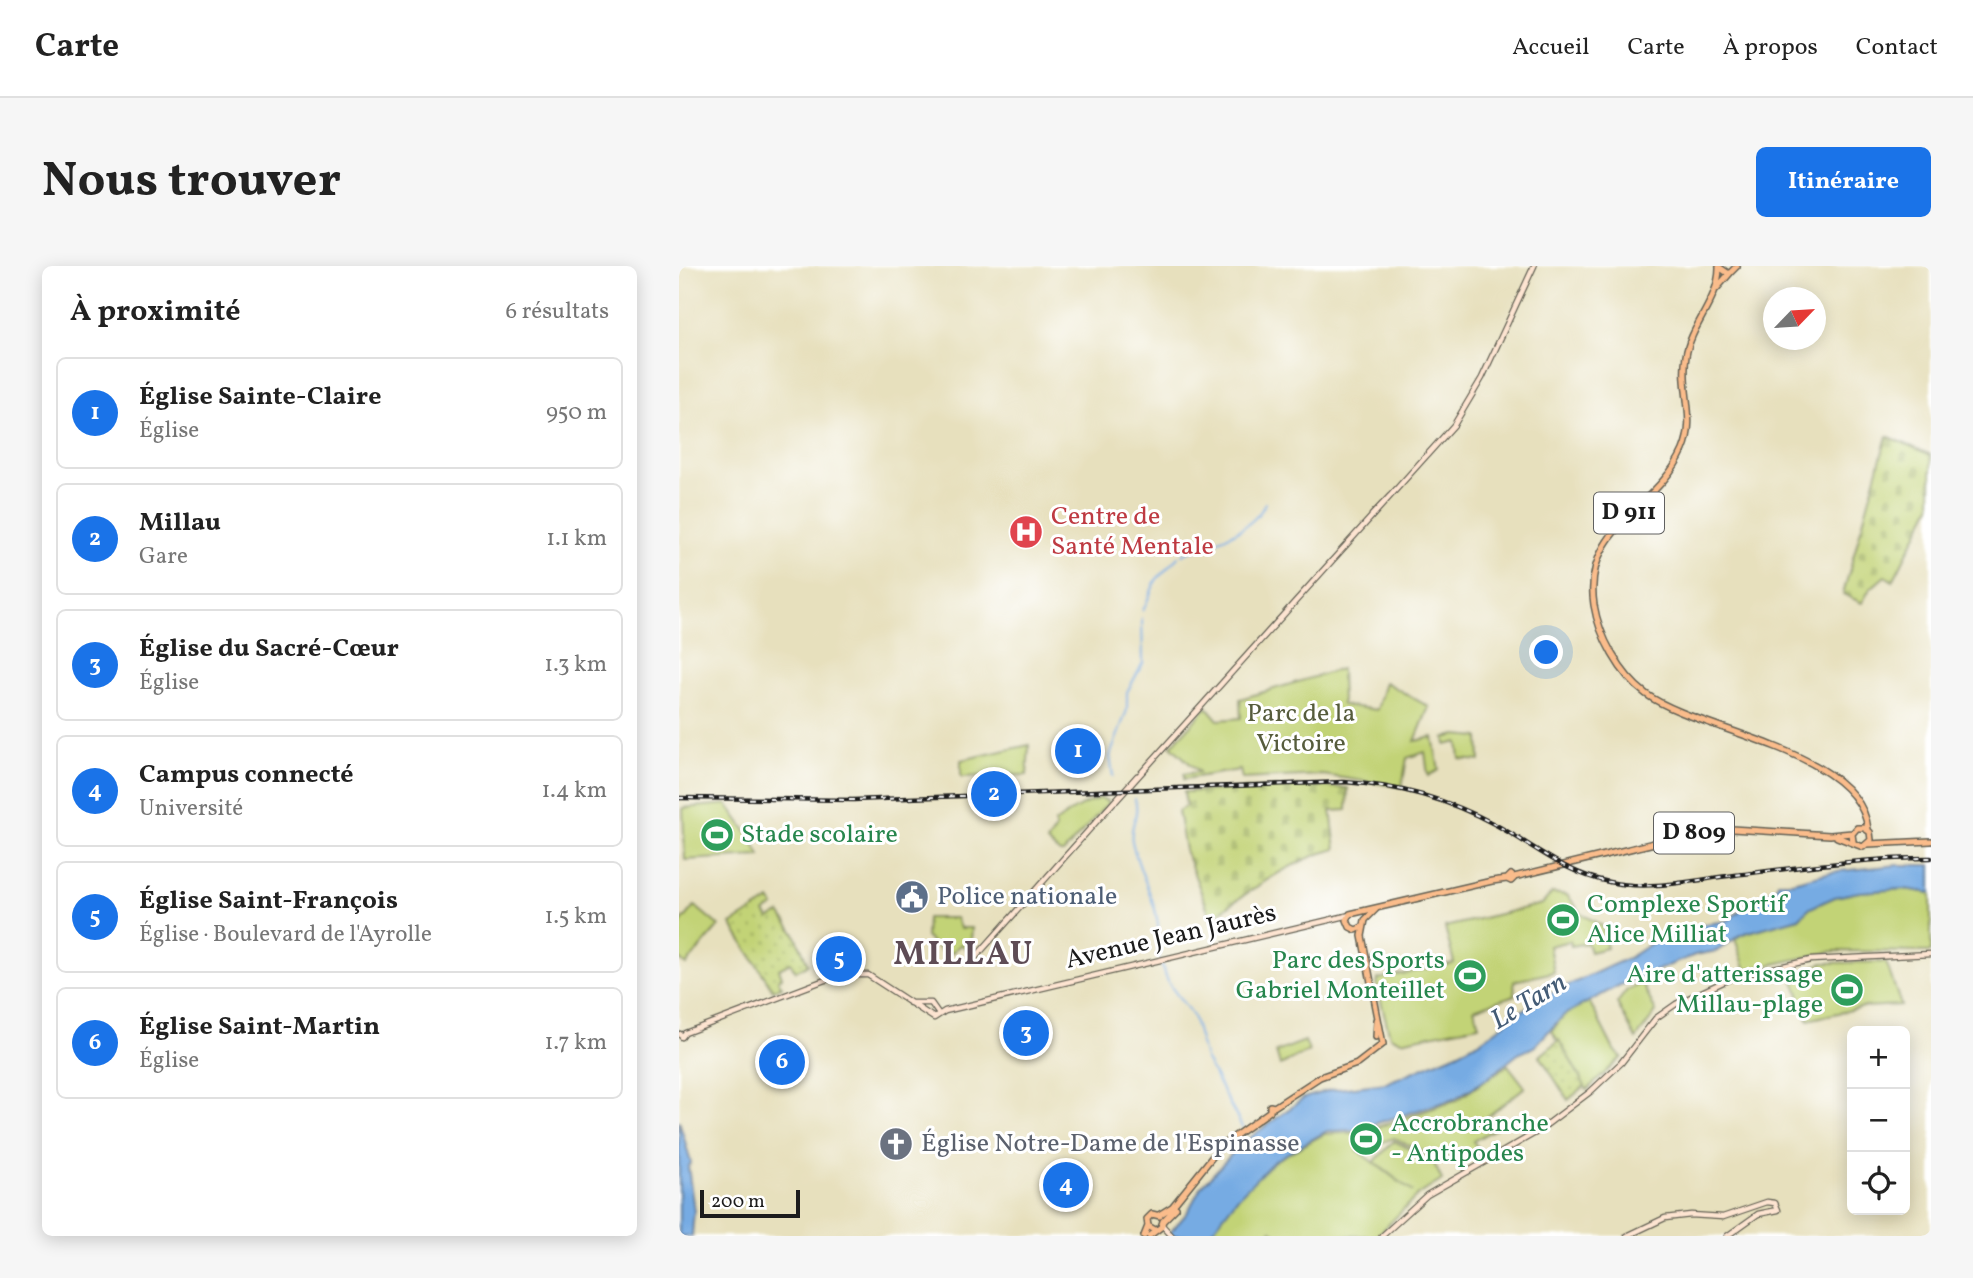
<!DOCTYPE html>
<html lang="fr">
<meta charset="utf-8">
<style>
:root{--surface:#fff;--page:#f6f6f6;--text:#222;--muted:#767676;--line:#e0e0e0;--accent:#1a73e8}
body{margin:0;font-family:Vollkorn,serif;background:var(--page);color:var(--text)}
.controls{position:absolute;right:21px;bottom:21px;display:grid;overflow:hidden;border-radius:10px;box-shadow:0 4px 18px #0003}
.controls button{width:63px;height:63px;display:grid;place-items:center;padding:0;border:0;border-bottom:2px solid var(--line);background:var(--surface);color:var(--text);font:35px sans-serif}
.compass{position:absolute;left:1084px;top:21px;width:63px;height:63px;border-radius:50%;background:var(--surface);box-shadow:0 4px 18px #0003;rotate:65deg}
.scale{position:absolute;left:21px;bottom:18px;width:100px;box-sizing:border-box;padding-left:7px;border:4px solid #1c1c1c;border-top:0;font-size:19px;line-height:24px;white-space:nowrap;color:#1c1c1c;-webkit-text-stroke:5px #fff;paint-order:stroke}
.you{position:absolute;left:868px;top:387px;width:24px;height:24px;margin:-18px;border:5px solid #fff;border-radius:50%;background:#1a73e8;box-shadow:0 0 0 10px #1a73e833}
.badge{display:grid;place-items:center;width:46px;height:46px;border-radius:50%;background:var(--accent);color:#fff;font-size:23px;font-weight:700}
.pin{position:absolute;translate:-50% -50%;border:4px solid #fff;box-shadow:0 2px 7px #0006}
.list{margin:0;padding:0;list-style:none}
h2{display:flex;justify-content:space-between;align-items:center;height:91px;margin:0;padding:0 28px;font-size:30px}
h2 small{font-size:23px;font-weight:400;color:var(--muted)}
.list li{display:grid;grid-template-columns:46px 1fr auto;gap:21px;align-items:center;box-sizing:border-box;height:112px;margin:0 14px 14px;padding:0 14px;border:2px solid var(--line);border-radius:10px}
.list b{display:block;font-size:26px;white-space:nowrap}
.list p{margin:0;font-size:23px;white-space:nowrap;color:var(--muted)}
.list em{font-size:23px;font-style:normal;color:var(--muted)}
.icon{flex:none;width:38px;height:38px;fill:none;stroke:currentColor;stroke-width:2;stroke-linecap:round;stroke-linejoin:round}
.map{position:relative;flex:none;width:1252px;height:970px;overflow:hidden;border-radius:10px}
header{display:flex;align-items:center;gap:42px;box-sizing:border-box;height:98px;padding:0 35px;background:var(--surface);border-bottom:2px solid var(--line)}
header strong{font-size:33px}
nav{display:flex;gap:38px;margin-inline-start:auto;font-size:24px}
.intro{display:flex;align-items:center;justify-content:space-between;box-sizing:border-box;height:168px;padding:0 42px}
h1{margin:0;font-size:49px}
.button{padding:18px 32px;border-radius:10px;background:var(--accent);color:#fff;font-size:24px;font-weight:700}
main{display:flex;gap:42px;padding:0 42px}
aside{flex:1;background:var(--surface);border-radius:10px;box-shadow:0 4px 18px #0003}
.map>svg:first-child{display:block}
.green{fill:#c2d376;stroke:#6f7849;stroke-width:2}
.cemetery{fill:url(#cemetery-stones);stroke:#6f7849;stroke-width:2}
.garden{fill:url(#garden-dots);stroke:#6f7849;stroke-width:2}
.water{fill:#76abe3;stroke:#496480;stroke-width:2}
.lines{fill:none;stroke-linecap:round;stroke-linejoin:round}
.stream{stroke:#76abe3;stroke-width:2}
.secondary-casing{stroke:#636154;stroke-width:7}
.primary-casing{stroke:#636154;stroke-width:8}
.secondary{stroke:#fde4d1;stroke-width:4.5}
.primary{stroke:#fabc8b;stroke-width:5}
.rail-casing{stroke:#1c1c1c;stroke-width:4.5}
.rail{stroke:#fff;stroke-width:2;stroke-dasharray:5;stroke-linecap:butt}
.labels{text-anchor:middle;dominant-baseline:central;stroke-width:6;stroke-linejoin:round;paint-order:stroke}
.shield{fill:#fff;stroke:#606060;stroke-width:2}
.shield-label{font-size:24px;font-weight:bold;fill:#1c1c1c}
.health-label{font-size:26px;fill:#be3a42;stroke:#fff;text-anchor:start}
.park-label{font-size:26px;fill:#565c3c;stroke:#fff}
.leisure-label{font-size:26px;fill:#27864d;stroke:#fff;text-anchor:start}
.service-label{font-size:26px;fill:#4e5e75;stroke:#fff;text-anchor:start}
.street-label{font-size:26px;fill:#1c1c1c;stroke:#fff}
.worship-label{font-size:26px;fill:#5b616d;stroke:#fff;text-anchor:start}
.water-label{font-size:28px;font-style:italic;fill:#445c76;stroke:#fff}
.district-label{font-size:33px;font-weight:bold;letter-spacing:2px;fill:#5e4c55;stroke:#fff}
</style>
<header>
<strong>Carte</strong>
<nav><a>Accueil</a><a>Carte</a><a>À propos</a><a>Contact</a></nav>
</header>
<div class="intro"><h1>Nous trouver</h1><a class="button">Itinéraire</a></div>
<main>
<aside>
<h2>À proximité<small>6 résultats</small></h2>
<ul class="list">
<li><span class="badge">1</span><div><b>Église Sainte-Claire</b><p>Église</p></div><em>950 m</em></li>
<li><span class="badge">2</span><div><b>Millau</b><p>Gare</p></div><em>1.1 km</em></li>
<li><span class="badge">3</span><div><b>Église du Sacré-Cœur</b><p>Église</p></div><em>1.3 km</em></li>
<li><span class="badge">4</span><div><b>Campus connecté</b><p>Université</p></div><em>1.4 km</em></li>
<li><span class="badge">5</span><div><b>Église Saint-François</b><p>Église · Boulevard de l'Ayrolle</p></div><em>1.5 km</em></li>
<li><span class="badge">6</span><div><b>Église Saint-Martin</b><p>Église</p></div><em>1.7 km</em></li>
</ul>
</aside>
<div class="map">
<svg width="1252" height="970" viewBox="0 0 1252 970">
<defs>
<pattern id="cemetery-stones" width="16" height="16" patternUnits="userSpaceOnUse" patternTransform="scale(1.75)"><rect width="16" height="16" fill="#c2d376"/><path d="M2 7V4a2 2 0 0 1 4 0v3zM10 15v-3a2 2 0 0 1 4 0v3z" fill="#a6b566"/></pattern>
<pattern id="garden-dots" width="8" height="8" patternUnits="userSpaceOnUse" patternTransform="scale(1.75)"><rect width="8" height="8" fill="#c2d376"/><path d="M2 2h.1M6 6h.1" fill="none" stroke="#a6b566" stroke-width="1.8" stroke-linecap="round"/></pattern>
</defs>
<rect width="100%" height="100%" fill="#fff"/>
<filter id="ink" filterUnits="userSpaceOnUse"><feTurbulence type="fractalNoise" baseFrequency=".0143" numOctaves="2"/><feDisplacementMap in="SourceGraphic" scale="14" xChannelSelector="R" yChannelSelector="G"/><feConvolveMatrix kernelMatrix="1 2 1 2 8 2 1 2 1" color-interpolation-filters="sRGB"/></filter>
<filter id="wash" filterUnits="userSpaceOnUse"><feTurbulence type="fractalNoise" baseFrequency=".00686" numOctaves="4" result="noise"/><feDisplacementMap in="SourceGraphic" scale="28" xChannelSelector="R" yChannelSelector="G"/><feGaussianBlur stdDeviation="1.57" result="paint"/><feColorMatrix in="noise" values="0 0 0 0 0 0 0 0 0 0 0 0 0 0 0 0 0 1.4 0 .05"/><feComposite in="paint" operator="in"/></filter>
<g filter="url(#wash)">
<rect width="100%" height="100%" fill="#e7e0bd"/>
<!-- green -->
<path class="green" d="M662,403L663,439L698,444L706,416L750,441L736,475L754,471L760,504L749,510L746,486L728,492L723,521L644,509L563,513L561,504L505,513V508L520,506L492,480L528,441L539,454L562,452L561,433Z
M777,469L800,471L801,495L781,493L779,476L767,479L766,472Z
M350,479L348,509L282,511V494Z
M422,532L430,536L384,587H381L368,576L376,564V557C392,545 402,538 422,532Z
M48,538L73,573L81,590L6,594L4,542Z
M1225,623L1252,627V686L1155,685L1067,704L1056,673L1063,668L1120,652L1129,643L1156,631L1180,626Z
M873,627L888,629L903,648L923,660L928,682L911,686L908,677L892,680L891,675L870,680L875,706L835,715L836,729L795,743L800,759L722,775L711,770L698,720L699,713L775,697L766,661L863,638Z
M16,640L40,660L7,699L0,693V659Z
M248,652H277L281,662H293L291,686L282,678L273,687L262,685L247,671Z
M1207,696L1222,739L1185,741L1129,754L1113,709L1143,697Z
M963,717L977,746L957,773L938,737L948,724Z
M910,735L935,784L943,791L908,824L873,765L885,749Z
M626,775L630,785L601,799L597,786Z
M829,799L846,821L808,851L816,863L794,875L800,883L795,885L797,889L779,894L760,889L756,891L715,872L679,885L734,926L695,896L715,875L753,893L763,914L739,929L698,970H599L593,964L588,970H529L563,926L595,895L645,868L684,866L778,834Z"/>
<!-- cemetery -->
<path class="cemetery" d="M1208,170L1252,189V240L1214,315L1206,310L1191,323L1183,337L1164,328Z
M628,520L669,522L668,544L652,545L657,583C611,594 572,625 532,652L506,584L499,545L507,540L505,526Z"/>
<!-- garden -->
<path class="garden" d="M91,634L95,640L86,646L90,653L101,647L116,668L129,698L117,705L111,697L100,703L103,711L99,714L103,721L94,724L52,658Z
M880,774L906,820L889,834L861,790Z"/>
<!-- water -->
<path class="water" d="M1219,599H1252V627L1225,623L1180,626L1156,631L1129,643L1120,652L1063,668L1038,685L1016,689L939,720L885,749L855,781L839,788L809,812L775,833L676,864L648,865L595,895L560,930L529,970H488L508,947L522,921L561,879L625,832L651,824L707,817L778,787L802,775L859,733L951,691L982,671L1013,660L1048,655L1078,631L1097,622L1099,616H1113L1152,606Z
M0,854L12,897L9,901L15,944L13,970H0Z"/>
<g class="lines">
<!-- stream -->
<path class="stream" d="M503,289C528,278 576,265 586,237
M464,345L477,314L499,291
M434,510L431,490L448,444V426L464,397L463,352
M456,533C461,549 450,561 453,575C460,611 484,642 479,679
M479,683L480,692
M481,696L490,718L514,750L526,792L563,861"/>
</g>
</g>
<g filter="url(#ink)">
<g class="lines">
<!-- secondary casing -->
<g class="secondary-casing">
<path id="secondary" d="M693,249L711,230
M437,535L775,159L803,112L855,0
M295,693L458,510
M231,737H252L259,747
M1,768L3,771L6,767L146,714L169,709H189L255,752L266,745L671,649
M483,959L493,970
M703,970L748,929L858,866L911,826L942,797L977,752L997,738L1057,710L1132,694L1252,688
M948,970L986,952L1012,949L1044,951L1088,936L1096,937L1099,944L1079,948L1048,970"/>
</g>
<!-- primary casing -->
<g class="primary-casing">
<path id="primary" d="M1040,1L1050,8L1058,0
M1040,2C1040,34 1012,59 1007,90C1001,123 1018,152 1004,184C978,243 903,261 915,339C920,370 941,409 967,428C1021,467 1180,483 1189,563
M1037,23L1051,7
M1158,571L1184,581L1192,574L1191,566L1185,562H1178L1173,568L1174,575
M1189,578L1252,575
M835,611L1037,562L1151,569L1173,567
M683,661L677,664L671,661L668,654L671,648L813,615L828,613L832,615L835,612L832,609L828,613
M697,771L698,754
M480,949L493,941L542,880L591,845V840L595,841L641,811L678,798L704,778L683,670L686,654L697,643
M484,955L497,942
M476,964L469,960L468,953L473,948L481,950
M465,970L469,960
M470,970L482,961L484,955"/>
</g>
<!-- secondary -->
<use href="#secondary" class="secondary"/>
<!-- primary -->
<use href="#primary" class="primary"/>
<!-- rail casing -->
<g class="rail-casing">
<path id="rail" d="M0,532L174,534L665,516C718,519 769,533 817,559C854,579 887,608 930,616C971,625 1015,614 1056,609C1122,601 1186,592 1252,592"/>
</g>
<!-- rail -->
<use href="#rail" class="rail"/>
</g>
</g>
<!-- icons -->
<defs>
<g id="hospital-disc" transform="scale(1.75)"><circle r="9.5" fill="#e0444e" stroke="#fff"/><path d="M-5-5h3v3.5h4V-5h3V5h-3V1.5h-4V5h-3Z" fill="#fff"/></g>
<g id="stadium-disc" transform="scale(1.75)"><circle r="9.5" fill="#2e9e5b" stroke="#fff"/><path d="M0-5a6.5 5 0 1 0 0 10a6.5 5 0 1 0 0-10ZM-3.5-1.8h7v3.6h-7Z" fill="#fff"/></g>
<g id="civic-disc" transform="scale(1.75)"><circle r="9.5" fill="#5c6f8a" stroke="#fff"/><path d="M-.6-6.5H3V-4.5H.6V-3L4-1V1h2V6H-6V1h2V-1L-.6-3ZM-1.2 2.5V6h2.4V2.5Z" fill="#fff"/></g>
<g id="church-disc" transform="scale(1.75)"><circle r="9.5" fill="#6b7280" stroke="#fff"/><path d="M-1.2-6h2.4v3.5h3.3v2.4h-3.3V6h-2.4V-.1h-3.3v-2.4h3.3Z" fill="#fff"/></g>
</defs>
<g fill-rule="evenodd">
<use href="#hospital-disc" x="347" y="266"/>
<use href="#stadium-disc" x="38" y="569"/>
<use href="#civic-disc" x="233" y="631"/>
<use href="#stadium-disc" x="884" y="654"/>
<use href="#stadium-disc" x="791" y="710"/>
<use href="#stadium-disc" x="1168" y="724"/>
<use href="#stadium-disc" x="687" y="873"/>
<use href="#church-disc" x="217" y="878"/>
</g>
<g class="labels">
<!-- shield labels -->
<g class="shield">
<rect x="915" y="226.5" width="70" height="41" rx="5"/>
<rect x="975" y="546.5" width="80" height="41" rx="5"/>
</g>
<g class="shield-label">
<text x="950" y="247">D 911</text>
<text x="1015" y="567">D 809</text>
</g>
<!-- health labels -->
<g class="health-label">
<text x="372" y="251">Centre de<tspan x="372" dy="30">Santé Mentale</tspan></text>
</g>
<!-- park labels -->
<g class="park-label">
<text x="622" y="448">Parc de la<tspan x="622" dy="30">Victoire</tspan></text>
</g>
<!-- leisure labels -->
<g class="leisure-label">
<text x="62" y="569">Stade scolaire</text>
<text x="908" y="639">Complexe Sportif<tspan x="908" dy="30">Alice Milliat</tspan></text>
<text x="766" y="695" text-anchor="end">Parc des Sports<tspan x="766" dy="30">Gabriel Monteillet</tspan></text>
<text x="1144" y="709" text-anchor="end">Aire d'atterissage<tspan x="1144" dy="30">Millau-plage</tspan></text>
<text x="712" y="858">Accrobranche<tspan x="712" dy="30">- Antipodes</tspan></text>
</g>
<!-- service labels -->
<g class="service-label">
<text x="258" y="631">Police nationale</text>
</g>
<!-- street labels -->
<g class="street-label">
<text transform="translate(492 671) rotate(-13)">Avenue Jean Jaurès</text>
</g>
<!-- worship labels -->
<g class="worship-label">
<text x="242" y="878">Église Notre-Dame de l'Espinasse</text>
</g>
<!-- water labels -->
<g class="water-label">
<text transform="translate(850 736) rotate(-31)">Le Tarn</text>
</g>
<!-- district labels -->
<g class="district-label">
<text x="285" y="690">MILLAU</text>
</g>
</g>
</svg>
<div class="controls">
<button>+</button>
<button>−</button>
<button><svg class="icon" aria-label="locate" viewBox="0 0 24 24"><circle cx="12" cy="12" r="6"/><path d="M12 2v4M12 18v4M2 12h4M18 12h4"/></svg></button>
</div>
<svg class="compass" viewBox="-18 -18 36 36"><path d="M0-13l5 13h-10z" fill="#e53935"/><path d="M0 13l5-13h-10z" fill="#767676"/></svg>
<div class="scale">200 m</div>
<div class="you"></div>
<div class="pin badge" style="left:399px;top:485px">1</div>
<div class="pin badge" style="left:315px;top:528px">2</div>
<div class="pin badge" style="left:347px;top:767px">3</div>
<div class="pin badge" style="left:387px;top:919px">4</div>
<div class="pin badge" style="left:160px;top:693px">5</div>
<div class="pin badge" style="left:103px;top:796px">6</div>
</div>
</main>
